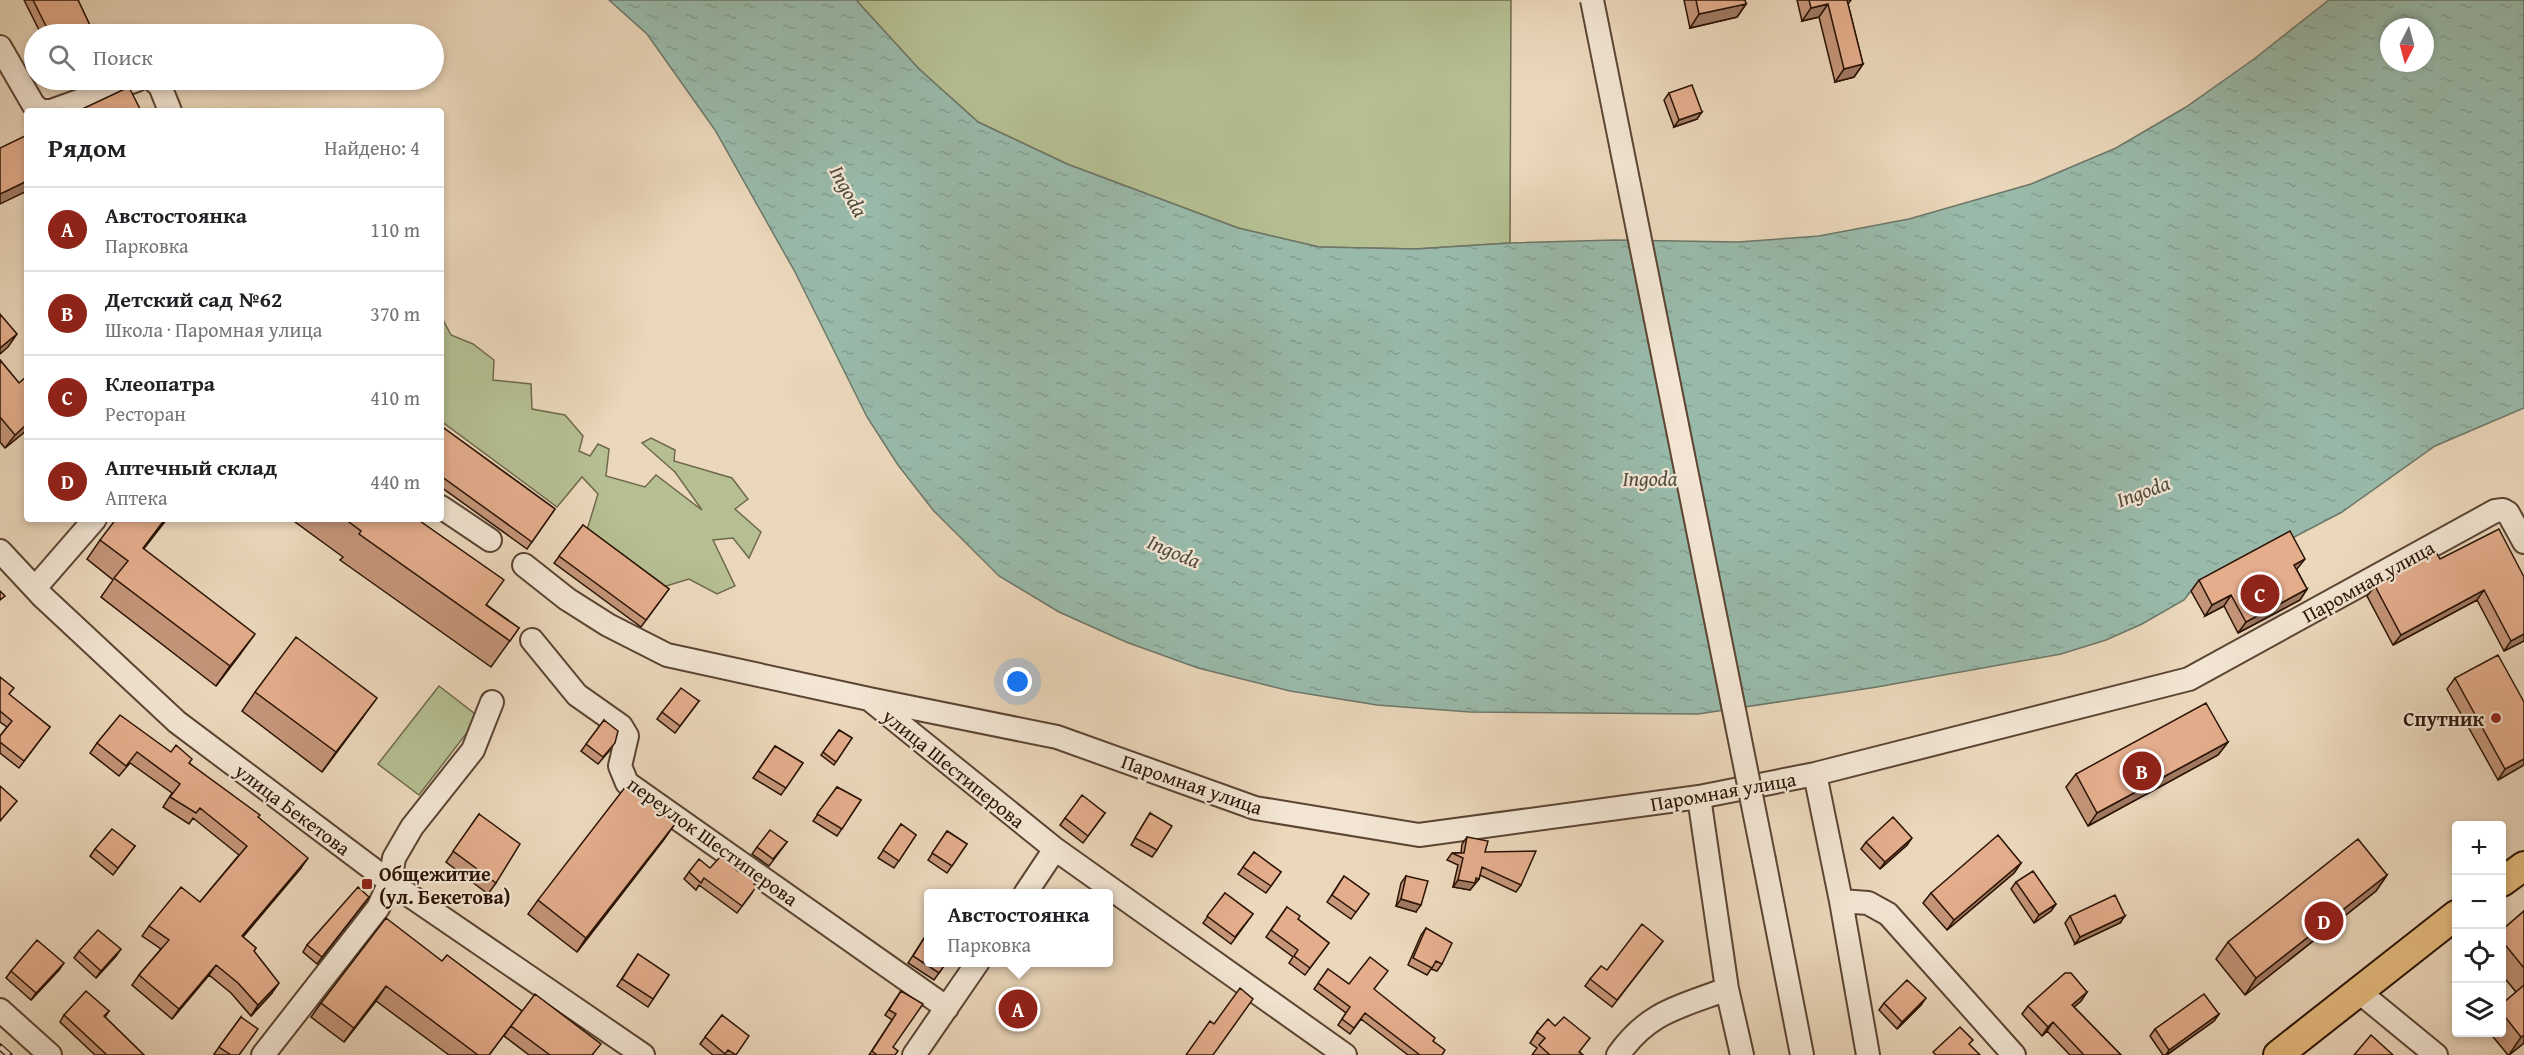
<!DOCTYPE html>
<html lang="ru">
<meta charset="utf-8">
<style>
:root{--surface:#fff;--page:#f2f2f2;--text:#202124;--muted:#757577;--line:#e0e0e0;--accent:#8f2418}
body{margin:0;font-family:"Gentium Book Plus",serif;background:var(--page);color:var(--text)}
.controls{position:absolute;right:18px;bottom:18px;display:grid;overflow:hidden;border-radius:6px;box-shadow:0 3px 9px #0003}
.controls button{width:54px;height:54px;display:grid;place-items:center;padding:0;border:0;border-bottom:2px solid var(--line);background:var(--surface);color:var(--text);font:30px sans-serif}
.compass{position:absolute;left:2380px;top:18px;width:54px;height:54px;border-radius:50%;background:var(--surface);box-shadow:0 3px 9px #0003;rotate:186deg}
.you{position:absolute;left:1018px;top:682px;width:21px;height:21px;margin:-15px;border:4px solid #fff;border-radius:50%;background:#1a73e8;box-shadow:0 0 0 9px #1a73e833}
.badge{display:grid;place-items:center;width:39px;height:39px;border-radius:50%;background:var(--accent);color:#fff;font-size:20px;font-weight:700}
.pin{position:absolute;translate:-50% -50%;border:3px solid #fff;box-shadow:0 2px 6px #0006}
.popup{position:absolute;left:924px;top:889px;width:189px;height:78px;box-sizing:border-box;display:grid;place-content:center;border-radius:6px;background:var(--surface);filter:drop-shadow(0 2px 4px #0005);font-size:20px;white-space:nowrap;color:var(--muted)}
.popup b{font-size:22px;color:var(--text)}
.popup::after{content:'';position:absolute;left:50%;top:100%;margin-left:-12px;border:12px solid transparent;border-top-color:var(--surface)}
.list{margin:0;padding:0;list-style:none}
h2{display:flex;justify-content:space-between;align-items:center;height:78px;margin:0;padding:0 24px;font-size:26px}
h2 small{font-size:20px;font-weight:400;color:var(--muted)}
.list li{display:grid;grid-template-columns:39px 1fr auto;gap:18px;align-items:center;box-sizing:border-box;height:84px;padding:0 24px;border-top:2px solid var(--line)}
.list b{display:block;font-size:22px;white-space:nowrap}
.list p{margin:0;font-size:20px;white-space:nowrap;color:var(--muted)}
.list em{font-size:20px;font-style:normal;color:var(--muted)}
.icon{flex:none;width:33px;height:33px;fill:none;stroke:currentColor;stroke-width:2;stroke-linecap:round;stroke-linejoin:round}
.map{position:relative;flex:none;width:2524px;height:1055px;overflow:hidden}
.search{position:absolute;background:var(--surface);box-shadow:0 3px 9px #0003;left:24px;top:24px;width:420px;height:66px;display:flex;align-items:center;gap:15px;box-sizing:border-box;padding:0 21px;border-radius:33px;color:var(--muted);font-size:22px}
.panel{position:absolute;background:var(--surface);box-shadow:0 3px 9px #0003;left:24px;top:108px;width:420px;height:414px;border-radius:6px}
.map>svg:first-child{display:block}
.grass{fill:#b5bf92;stroke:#70694c;stroke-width:1.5}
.water{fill:url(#water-ripples);stroke:#6d7768;stroke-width:1.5;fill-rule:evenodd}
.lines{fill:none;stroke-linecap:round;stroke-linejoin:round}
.minor-casing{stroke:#5b4432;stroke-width:26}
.major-casing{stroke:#2b1305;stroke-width:32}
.minor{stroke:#f2e5d3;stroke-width:22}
.major{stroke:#e6bc7e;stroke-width:28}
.rail-casing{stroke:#2b1305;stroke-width:7}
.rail{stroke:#f2e5d3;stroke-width:4.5;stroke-dasharray:14;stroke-linecap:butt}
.minor-bridge-casing{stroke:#5b4432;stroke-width:26;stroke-linecap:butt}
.minor-bridge{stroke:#f2e5d3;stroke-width:22}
.wall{fill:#c49578;stroke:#2b1305;stroke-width:1.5}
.shaded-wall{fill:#a07962;stroke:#2b1305;stroke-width:1.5}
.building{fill:#e4ad8c;stroke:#2b1305;stroke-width:1.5}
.poi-dot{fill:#8f2418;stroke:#f2e5d3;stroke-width:2}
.labels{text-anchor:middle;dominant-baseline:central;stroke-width:4.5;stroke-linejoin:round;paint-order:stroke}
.street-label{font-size:20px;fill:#2b1305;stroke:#f2e5d3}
.poi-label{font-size:20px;font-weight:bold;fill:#2b1305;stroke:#f2e5d3;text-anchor:end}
.water-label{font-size:21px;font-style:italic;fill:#524d3f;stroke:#f2e5d3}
</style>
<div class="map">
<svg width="2524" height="1055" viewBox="0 0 2524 1055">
<defs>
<pattern id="water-ripples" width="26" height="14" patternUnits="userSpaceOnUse" patternTransform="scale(1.5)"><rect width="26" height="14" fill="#99baaa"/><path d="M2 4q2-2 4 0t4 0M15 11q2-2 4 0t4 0" fill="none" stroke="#849f91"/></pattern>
</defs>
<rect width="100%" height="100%" fill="#ebd7bb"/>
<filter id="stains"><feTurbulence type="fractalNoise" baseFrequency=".00333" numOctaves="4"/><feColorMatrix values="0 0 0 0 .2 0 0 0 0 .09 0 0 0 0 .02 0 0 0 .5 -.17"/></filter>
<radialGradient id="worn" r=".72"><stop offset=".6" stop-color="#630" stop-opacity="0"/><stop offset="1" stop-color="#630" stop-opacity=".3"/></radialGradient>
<!-- grass -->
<path class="grass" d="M856,0H1511L1510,243L1416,249L1319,247L1238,228L1067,164L978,122L919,69Z
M441,316L451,335L473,344L494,360L493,380L531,384L532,409L565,415L583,436L579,451L590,456L598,444L609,449L606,476L645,487L656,475L702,510L675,472L642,443L651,438L675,450L674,461L732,478L748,499L735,509L761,532L749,558L733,538L713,540L735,586L717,594L689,579L663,587L587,530L598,494L582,477L557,507L441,421Z
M439,686L479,717L419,795L378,764Z"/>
<!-- water -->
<path class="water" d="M609,0H856L919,69L978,122L1067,164L1238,228L1319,247L1416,249L1510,243L1615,240L1738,242L1819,236L1909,219L2031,184L2116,148L2186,107L2254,59L2329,0H2524V408L2435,446L2342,512L2191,591L2184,600L2142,624L2106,640L2061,654L1877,687L1698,714L1470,712L1377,705L1290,691L1198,668L1126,642L1059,612L999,576L933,510L898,465L867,417L795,272L715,130L647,34ZM2389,27H2425V63H2389Z"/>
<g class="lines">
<!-- minor casing -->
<g class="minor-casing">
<path id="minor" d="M0,47L33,104L40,111H51L137,80
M153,80L160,86L170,111
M441,507L490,540
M0,551L43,597L177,722L390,882L643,1055
M524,565L567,599L608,625L667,655L869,699L1055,849L1345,1055
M35,588L95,519
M532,640L577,695L621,726L627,736L620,766L627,783L947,1008
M869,699L1057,737L1255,808L1419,835L1699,797L1815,774L2189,679L2495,511L2503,510L2508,513L2524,542
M1815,774L1841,901L1868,903L1888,914L2014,1055
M1699,797L1727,989L1742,1055
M1764,860L1802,1055
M1025,894L1055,849
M1841,901L1868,1055
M2358,991L2436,1055
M0,1010L50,1055
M263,1055L378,908L390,882L394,858L412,827L473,750L492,702
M914,1055L978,962
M1618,1055C1649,1011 1680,1007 1727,989"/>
</g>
<!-- major casing -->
<g class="major-casing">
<path id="major" d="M2502,882L2524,866
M2278,1055L2456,915"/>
</g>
<!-- minor -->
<use href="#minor" class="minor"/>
<!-- major -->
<use href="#major" class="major"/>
<!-- rail casing -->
<g class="rail-casing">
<path id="rail" d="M0,1047L9,1055"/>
</g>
<!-- rail -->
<use href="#rail" class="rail"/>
<!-- minor-bridge casing -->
<g class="minor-bridge-casing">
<path id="minor-bridge" d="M1592,0L1764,860"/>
</g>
<!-- minor-bridge -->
<use href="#minor-bridge" class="minor-bridge"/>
</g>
<!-- wall -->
<path class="wall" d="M24,0H78L94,34H41Z
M1684,0H1745L1746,4L1737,17L1690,28Z
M1797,0H1851L1848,4L1863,64L1854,77L1835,82L1819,17L1802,21Z
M63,80H83L67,87Z
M1669,93L1697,119L1674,127L1664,100Z
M0,360L19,383L27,430L5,448L0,442Z
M441,426L555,509L527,549L441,487Z
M291,519H417L487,605L519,628L491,667L340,560L343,557Z
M583,525L669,589L641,627L554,563Z
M100,540L144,549L241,653L216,686L101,597L113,580L87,559Z
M2440,559L2524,577V641L2504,651L2477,600L2393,645L2367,596L2375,586Z
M2297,570L2307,589L2300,600L2238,633L2224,606L2205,616L2191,591L2199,580Z
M0,677L9,695L50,727L19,768L0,753V736L7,727L0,722Z
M2455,678L2524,765L2498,780L2447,689Z
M255,692L363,717L322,772L242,711Z
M699,701L675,733L657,719L662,712Z
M604,720L610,750L598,764L581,751Z
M839,730L852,738L834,765L821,755Z
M2228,742L2218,755L2088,826L2066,787L2076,774Z
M97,743L171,752L189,763L258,817L301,868L243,937L256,948L254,951L272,993L251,1016L231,993L209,975L172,1019L132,985L139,975L161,949L142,936L149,926L200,902L239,855L193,818L189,824L163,807L172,793L130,763L119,776L90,753Z
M775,746L803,763L781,795L753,778Z
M837,787L861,800L837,836L813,821Z
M1105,813L1083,843L1060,825L1065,818Z
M1150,813L1157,850L1152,857L1131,845Z
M479,814L496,883L488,894L446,862Z
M901,824L916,835L894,868L878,858Z
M947,831L967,844L947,873L928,860Z
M1467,837L1485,852L1521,885L1516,892L1480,875L1479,879L1470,890L1453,887L1458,865L1447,860L1452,853H1461L1462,844Z
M665,838L577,952L528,914L538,900Z
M787,842L769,866L752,854L757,847Z
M1866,842L1907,845L1880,869L1861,849Z
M135,846L113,875L90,856L95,849Z
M1254,852L1281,872L1266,893L1238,874Z
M2021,863L2014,873L1947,930L1923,903L1931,893Z
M710,868L752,893L737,913L699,885L696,890L684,879L689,872Z
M2387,875L2376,891L2245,995L2216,959L2228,942Z
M1344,876L1369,894L1351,919L1327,902Z
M1406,876L1416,912L1396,906L1401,883Z
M2016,882L2056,904L2051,911L2034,923L2011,889Z
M1225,893L1253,914L1231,944L1203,923Z
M369,897L317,964L303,952L307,945Z
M1287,907L1298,919L1329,943L1305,975L1289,963L1293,957L1266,937Z
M2524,911V1043L2509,1055H2508L2489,1032H2502V1004L2516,992L2502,975V930Z
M2070,916L2120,923L2075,944L2065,923Z
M1426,928L1442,964L1437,971L1431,969L1427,975L1408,965L1421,935Z
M926,935L946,963L934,980L908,963Z
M1663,941L1612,1007L1585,986L1590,979Z
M79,951L116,956L96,978L74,958Z
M638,954L669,975L648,1007L617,986Z
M442,961L522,1011L593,1055H529L504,1036L509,1028L489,1055H449L376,1001L344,1042L311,1017L321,1003Z
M1328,969L1349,984L1374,990L1433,1041L1442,1055H1408L1361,1019L1350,1034L1338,1025L1346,1013L1314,989Z
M59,970L31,1000L6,978L11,971Z
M901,991L893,1047L895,1055H869L892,1020L885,1015Z
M2087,992L2081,1001L2074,1007L2121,1055H2070L2047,1031L2042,1036L2022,1014L2028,1006Z
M1884,1003L1921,1005L1897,1029L1879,1010Z
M109,1011L105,1017L144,1055H95L60,1022L64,1015Z
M2219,1014L2214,1021L2167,1055H2163L2150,1036L2155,1029Z
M722,1015L736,1055H713L700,1044Z
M241,1017L239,1055H216L214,1054Z
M1537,1032L1580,1052L1583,1055H1532L1537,1048L1530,1043Z"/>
<!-- shaded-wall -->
<path class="shaded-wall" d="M1746,4L1737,17L1690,28L1699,14Z
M1828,4L1819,17L1802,21L1811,8Z
M1863,64L1854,77L1835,82L1844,69Z
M72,80H83L67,87Z
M1702,112L1697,119L1674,127L1679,120Z
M27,181V191L0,204V194Z
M17,334L8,347L0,354V348Z
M27,424V430L5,448L15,435Z
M165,519H167L129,568L143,548Z
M2305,559L2297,569L2287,575L2294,565Z
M2307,589L2300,600L2238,633L2246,622Z
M2484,590L2477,600L2393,645L2401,635Z
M2231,595L2224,606L2205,616L2212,605Z
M255,634L241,653L216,686L230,666Z
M2524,634V641L2504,651L2511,641Z
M377,698L363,717L322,772L336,752Z
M2228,742L2218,755L2088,826L2097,813Z
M2524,759V765L2498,780L2505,769Z
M675,824L665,838L577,952L586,938Z
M1912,838L1907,845L1880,869L1885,862Z
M308,858L301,868L235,946L242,936Z
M2021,863L2014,873L1947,930L1954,920Z
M2387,875L2376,891L2245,995L2256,978Z
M1476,878L1479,879L1470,890L1453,887L1458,880Z
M1401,899L1421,905L1416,912L1396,906Z
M2056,904L2051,911L2034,923L2039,915Z
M2125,916L2120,923L2075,944L2080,937Z
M121,949L116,956L96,978L101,971Z
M64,963L59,970L31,1000L36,993Z
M216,965L209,975L172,1019L179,1009Z
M279,983L272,993L251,1016L258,1005Z
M386,986L376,1001L344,1042L354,1028Z
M2087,992L2081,1001L2066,1014L2072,1005Z
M1926,998L1921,1005L1897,1029L1902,1022Z
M2219,1014L2214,1021L2166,1055L2169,1050Z
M2053,1022L2047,1031L2042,1036L2048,1027Z
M2524,1035V1043L2509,1055L2521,1037Z"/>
<!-- building -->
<path class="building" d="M33,0H78L94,34H50Z
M1696,0H1745L1746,4L1699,14Z
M1809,0H1847L1863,64L1844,69L1828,4L1811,8Z
M1692,85L1702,112L1679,120L1669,93Z
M129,87L141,111H78Z
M27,135V181L0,194V148Z
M0,314L17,334L0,348Z
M0,360L19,383L27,376V424L15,435L0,417Z
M441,426L555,509L532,542L441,476Z
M116,519H165L143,548L255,634L230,666L114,578L128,561L100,540Z
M345,519H417L504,580L486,605L519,628L510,641L359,534L361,531Z
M583,525L669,589L646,620L559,556Z
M2499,529L2524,577V634L2511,641L2484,590L2401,635L2375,586L2436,552L2440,559Z
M2290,531L2305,559L2294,565L2307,589L2246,622L2231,595L2212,605L2199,580Z
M0,591L5,596L0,600Z
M296,637L377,698L336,752L255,692Z
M2498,655L2524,702V759L2505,769L2455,678Z
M0,677L14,688L9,694L50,727L24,761L0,742V736L12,721L0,711Z
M681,688L699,701L680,726L662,712Z
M2206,703L2228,742L2097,813L2076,774Z
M120,715L171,752L176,745L192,759L189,763L260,815L258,817L308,858L242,936L256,948L254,951L279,983L258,1005L238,983L216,965L179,1009L139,975L169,940L149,926L181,887L200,902L247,846L200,808L196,813L170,797L180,784L137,752L126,766L97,743Z
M604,720L618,731L615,743L603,757L586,744Z
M839,730L852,738L836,762L823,752Z
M775,746L803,763L786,788L758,771Z
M0,786L17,801L0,821Z
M626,786L675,824L586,938L538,900Z
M837,787L861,800L842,829L817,814Z
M1082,795L1105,813L1088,836L1065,818Z
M1150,813L1172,826L1157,850L1135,838Z
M479,814L520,844L496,883L453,851Z
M1893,817L1912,838L1885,862L1866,842Z
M901,824L916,835L899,861L883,850Z
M112,829L135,846L118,868L95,849Z
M770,830L787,842L773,859L757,847Z
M947,831L967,844L952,866L932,853Z
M1998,835L2021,863L1954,920L1931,893Z
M1467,837L1488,841L1485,852L1536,851L1521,885L1482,867L1479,879L1476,878L1475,883L1458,880L1463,858L1452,853H1464Z
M2358,839L2387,875L2256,978L2228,942Z
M1254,852L1281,872L1271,886L1243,867Z
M721,856L738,871L740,868L757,880L754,884L757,886L742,906L704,878L701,883L689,872L699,859L710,868Z
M2033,871L2056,904L2039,915L2016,882Z
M1344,876L1369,894L1356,912L1332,895Z
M1406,876L1428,881L1421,905L1401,899Z
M358,887L369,897L322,957L307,945Z
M1225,893L1253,914L1235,937L1207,916Z
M2115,895L2125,916L2080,937L2070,916Z
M1287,907L1300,916L1298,919L1329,943L1310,968L1294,956L1298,950L1271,930Z
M2524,911V968L2502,941V930Z
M386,918L442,961L447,955L522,1011L489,1055H478L386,986L354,1028L321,1003Z
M1642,924L1663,941L1617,1000L1590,979L1601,966L1607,970Z
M1426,928L1452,943L1442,964L1436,961L1432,968L1413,958Z
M98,930L121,949L101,971L79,951Z
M926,935L928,936V963H946L939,973L913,956Z
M37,940L64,963L36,993L11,971Z
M638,954L669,975L653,999L622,979Z
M1370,957L1388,971L1374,989L1435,1038L1433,1041L1445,1050L1442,1055H1420L1365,1013L1354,1028L1342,1019L1350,1007L1318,983L1328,969L1349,984Z
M2065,973H2071L2087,992L2072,1005L2121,1055H2084L2053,1022L2048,1027L2028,1006Z
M1907,980L1926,998L1902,1022L1884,1003Z
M2524,985V1035L2521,1037L2502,1013V1004Z
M1240,988L1253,999L1213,1055H1186L1210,1021L1214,1024Z
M86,991L109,1011L104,1016L144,1055H107L64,1015Z
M901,991L923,1004L893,1047L898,1051L895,1055H877L872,1051L896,1014L889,1010Z
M535,994L601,1044L592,1055H550L511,1026Z
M2204,994L2219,1014L2169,1050L2155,1029Z
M722,1015L749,1036L736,1055L728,1050L725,1054L705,1037Z
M241,1017L258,1029L239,1055H231L219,1047Z
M1564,1017L1590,1038L1579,1052L1583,1055H1550L1539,1045L1545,1038L1537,1032L1548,1019L1555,1026Z
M1960,1027L1973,1040L1969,1044L1980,1055H1936L1933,1052Z
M2371,1035L2393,1055H2354Z"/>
<!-- markers -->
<g class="poi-dot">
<circle cx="2496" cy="718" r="6"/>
<rect x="361" y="878" width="12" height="12" rx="3"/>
</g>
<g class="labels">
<!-- street labels -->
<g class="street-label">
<text transform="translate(2368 581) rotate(-29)">Паромная улица</text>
<text transform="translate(954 768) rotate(39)">улица Шестиперова</text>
<text transform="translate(1192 784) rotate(19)">Паромная улица</text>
<text transform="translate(1723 791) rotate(-10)">Паромная улица</text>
<text transform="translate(293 809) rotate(37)">улица Бекетова</text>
<text transform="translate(713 841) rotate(36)">переулок Шестиперова</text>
</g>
<!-- poi labels -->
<g class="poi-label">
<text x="2484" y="718">Спутник</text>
<text x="379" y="873" text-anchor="start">Общежитие<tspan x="379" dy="23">(ул. Бекетова)</tspan></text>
</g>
<!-- water labels -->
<g class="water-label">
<text transform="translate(849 191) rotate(61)">Ingoda</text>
<text x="1650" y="478">Ingoda</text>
<text transform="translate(2143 491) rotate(-20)">Ingoda</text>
<text transform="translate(1174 551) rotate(23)">Ingoda</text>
</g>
</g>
<rect width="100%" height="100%" filter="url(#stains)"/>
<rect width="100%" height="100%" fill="url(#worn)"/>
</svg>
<div class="controls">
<button>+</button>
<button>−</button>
<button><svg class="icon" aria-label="locate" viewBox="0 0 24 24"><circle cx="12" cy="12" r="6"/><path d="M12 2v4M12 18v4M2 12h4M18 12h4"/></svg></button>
<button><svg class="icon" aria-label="layers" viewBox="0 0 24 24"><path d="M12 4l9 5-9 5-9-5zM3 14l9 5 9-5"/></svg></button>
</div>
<svg class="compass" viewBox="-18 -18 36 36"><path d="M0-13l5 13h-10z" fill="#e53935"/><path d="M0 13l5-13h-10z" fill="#757577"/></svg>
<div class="you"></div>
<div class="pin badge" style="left:1018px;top:1009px">A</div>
<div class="popup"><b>Австостоянка</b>Парковка</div>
<div class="pin badge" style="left:2142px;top:771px">B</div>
<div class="pin badge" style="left:2260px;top:594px">C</div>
<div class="pin badge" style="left:2324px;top:921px">D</div>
<div class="search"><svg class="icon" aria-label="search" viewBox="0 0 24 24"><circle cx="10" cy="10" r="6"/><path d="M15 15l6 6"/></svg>Поиск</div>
<section class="panel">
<h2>Рядом<small>Найдено: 4</small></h2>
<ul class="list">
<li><span class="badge">A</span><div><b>Австостоянка</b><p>Парковка</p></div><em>110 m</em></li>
<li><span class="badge">B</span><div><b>Детский сад №62</b><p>Школа · Паромная улица</p></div><em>370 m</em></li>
<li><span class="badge">C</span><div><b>Клеопатра</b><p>Ресторан</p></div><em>410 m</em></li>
<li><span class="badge">D</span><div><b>Аптечный склад</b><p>Аптека</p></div><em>440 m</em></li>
</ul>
</section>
</div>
